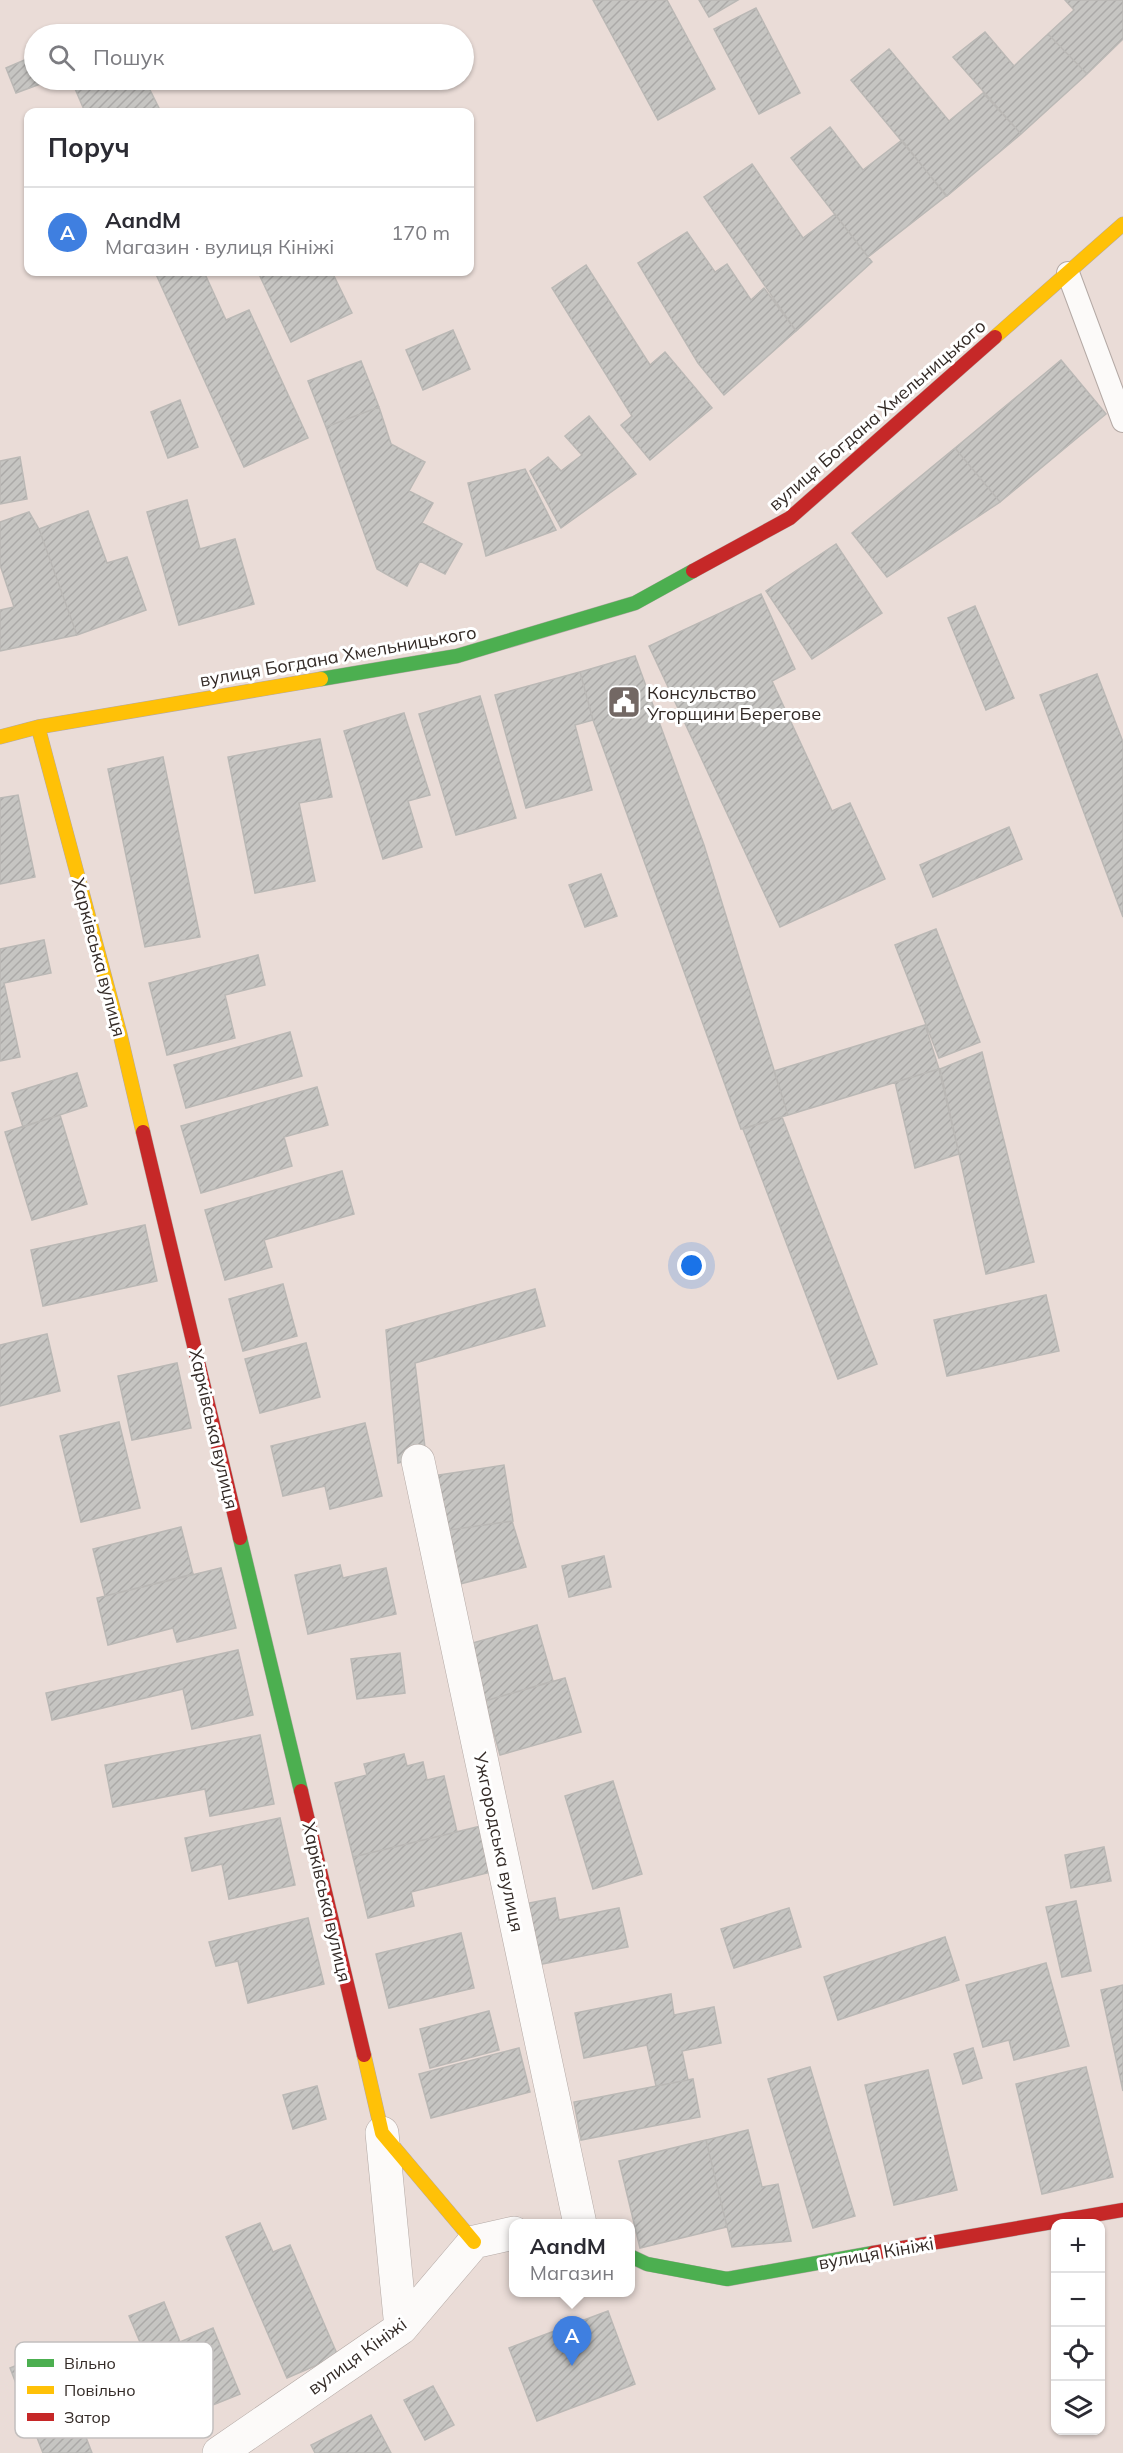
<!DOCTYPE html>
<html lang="uk">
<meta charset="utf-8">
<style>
:root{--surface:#fff;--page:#f2f2f3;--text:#2b2b33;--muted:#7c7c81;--line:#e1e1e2;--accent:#0b8043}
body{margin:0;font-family:Mulish,sans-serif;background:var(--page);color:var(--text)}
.controls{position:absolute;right:18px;bottom:18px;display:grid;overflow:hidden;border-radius:12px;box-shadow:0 2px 4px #0004}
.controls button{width:54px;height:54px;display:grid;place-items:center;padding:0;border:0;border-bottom:2px solid var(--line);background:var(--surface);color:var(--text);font:30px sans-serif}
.you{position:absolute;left:692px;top:1266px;width:21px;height:21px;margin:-15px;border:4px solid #fff;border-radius:50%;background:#1a73e8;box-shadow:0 0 0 9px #1a73e833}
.badge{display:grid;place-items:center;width:39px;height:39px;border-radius:50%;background:var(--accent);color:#fff;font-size:20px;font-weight:700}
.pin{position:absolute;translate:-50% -50px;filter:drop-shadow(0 2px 3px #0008)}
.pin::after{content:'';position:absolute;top:32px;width:21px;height:18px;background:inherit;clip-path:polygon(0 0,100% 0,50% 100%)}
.popup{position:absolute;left:509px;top:2219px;width:126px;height:78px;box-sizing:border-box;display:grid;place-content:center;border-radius:12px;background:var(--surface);filter:drop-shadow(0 2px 4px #0005);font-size:20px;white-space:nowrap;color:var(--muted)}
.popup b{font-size:22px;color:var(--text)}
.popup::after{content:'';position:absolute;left:50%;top:100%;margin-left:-12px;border:12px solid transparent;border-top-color:var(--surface)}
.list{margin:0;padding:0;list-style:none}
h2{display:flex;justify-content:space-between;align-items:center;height:78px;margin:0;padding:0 24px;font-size:26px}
h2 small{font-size:20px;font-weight:400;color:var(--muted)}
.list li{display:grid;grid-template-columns:39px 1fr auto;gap:18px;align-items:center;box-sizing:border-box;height:90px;padding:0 24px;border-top:2px solid var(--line)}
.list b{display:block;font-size:22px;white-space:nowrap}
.list p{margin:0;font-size:20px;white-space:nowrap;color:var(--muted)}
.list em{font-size:20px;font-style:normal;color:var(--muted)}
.icon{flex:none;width:33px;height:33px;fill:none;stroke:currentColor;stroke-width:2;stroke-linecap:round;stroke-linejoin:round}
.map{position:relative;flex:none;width:1123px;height:2453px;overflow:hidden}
.search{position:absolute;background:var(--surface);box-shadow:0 2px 4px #0004;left:24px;top:24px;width:450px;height:66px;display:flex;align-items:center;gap:15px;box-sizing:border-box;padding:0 21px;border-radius:33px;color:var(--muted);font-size:22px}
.panel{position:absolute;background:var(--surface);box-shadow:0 2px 4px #0004;left:24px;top:108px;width:450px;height:168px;border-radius:12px}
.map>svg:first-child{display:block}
.building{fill:url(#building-hatch);stroke:#bab8b5;stroke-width:1.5}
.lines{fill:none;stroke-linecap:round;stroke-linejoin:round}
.lane-casing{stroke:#b4a9a5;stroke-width:24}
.street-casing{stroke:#b4a9a5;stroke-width:34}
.fast-casing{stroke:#b4a9a5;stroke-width:15}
.slow-casing{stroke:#b4a9a5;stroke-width:15}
.jam-casing{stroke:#b4a9a5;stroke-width:15}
.lane{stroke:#fcfaf9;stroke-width:22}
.street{stroke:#fcfaf9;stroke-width:33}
.fast{stroke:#4caf50;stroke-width:14}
.slow{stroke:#ffc107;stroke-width:14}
.jam{stroke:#c62828;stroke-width:14}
.labels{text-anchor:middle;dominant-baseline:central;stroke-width:6;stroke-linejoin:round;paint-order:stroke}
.street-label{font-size:18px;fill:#332a26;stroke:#fff}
.poi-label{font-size:18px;fill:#332a26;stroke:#fff;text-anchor:start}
.key{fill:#fff;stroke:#c2bfbe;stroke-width:1.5}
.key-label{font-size:16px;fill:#332a26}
</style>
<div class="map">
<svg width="1123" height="2453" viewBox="0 0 1123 2453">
<defs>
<pattern id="building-hatch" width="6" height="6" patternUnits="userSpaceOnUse" patternTransform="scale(1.5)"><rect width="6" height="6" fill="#c6c5c2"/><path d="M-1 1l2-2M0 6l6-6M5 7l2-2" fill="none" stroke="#aba9a7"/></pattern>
</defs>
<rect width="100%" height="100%" fill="#eadcd7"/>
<!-- building -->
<path class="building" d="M593,0H667L715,89L658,120Z
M699,0H738L709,17Z
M1065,0H1123V39L1087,74L1048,34L1074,10Z
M756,8L800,93L759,114L714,29Z
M985,32L1014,66L1048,34L1087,74L1021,134L953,57Z
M889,49L949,121L983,93L1021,134L947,196L851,80Z
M34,56V80H51L16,93L6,68Z
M84,80H109L113,89L134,81L149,88L159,108L158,112H85L73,84Z
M830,127L863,170L902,140L946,196L868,257L791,158Z
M752,164L803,238L835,214L872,262L796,331L704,197Z
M687,232L715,272L727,264L751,300L764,288L796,331L724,395L698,363L638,263Z
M586,265L650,365L665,352L712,408L650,460L621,425L632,416L552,288Z
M155,272H204L226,320L249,310L308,438L244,467Z
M258,272H332L352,313L291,342Z
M453,330L470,369L423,390L406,350Z
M1061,360L1106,414L1000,502L955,448Z
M361,361L379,407L326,427L308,381Z
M180,400L198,447L168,458L151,412Z
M379,407L391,444L425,462L409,491L433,503L422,523L462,544L445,574L420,561L407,586L377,569L326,427Z
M589,416L636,474L561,528L530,471L548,457L561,471L582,455L565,436Z
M955,448L1000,502L887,577L852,533Z
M20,457L27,499L0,504V461Z
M525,469L556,530L486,556L468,483Z
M187,500L200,549L235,539L254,604L179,625L147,512Z
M88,511L107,563L127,557L146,610L77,635L39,529Z
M29,512L39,529L77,635L0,651V610L14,607L0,565V522Z
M836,544L882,613L812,659L766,591Z
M761,594L795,669L772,681L832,811L850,803L885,879L780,927L649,646Z
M975,606L1014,698L986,710L948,618Z
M635,656L704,845L788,1115L741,1129L593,720L580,672Z
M580,672L593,720L575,725L592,790L526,808L495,695Z
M1097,674L1123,742V917L1040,695Z
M480,696L516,818L456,835L419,714Z
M404,713L430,795L408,801L422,847L383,859L344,731Z
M320,739L332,797L299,803L315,881L255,893L228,757Z
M163,757L200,937L145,947L108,769Z
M18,795L35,877L0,884V798Z
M1009,827L1022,859L933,897L920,865Z
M601,874L617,916L585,927L569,885Z
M936,929L980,1042L939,1058L895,945Z
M44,940L51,973L4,983L20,1057L0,1061V949Z
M258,955L265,985L225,995L235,1038L167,1055L149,983Z
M925,1025L939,1069L788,1115L774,1071Z
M290,1032L302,1076L186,1108L174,1065Z
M982,1052L1034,1262L986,1274L940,1069Z
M939,1069L959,1154L915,1168L895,1082Z
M77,1073L87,1106L23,1127L12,1093Z
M317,1087L328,1125L284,1137L292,1166L201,1193L181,1126Z
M60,1115L87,1204L32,1220L5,1132Z
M782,1117L877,1364L838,1379L743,1129Z
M342,1171L354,1214L264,1240L272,1267L225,1280L205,1210Z
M145,1225L157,1281L43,1306L31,1250Z
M283,1284L297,1336L243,1351L229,1299Z
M535,1289L545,1326L415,1363L426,1456L398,1463L386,1330Z
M1046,1295L1059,1351L947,1376L934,1320Z
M47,1334L60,1391L0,1406V1345Z
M306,1343L320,1397L260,1413L245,1359Z
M177,1363L191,1428L132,1440L118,1376Z
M119,1422L140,1508L81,1522L60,1436Z
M365,1423L382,1496L330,1509L325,1486L283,1496L271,1446Z
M504,1465L513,1521L442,1531L433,1476Z
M512,1521L526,1567L456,1585L442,1531Z
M181,1527L193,1574L105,1596L93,1549Z
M604,1556L611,1587L569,1597L562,1566Z
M340,1565L343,1578L386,1568L396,1614L308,1634L295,1575Z
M221,1568L236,1628L177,1642L173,1628L108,1645L97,1598Z
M537,1625L553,1681L485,1701L469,1644Z
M238,1650L253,1715L192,1729L183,1689L52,1720L46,1693Z
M400,1653L405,1693L357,1699L351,1659Z
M565,1678L581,1732L500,1755L485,1701Z
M260,1735L274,1804L210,1816L205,1789L113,1807L105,1765Z
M404,1754L407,1766L423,1762L427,1780L444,1776L457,1832L353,1857L335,1783L367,1775L364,1764Z
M613,1781L642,1874L593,1889L565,1796Z
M280,1818L295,1885L229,1899L222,1864L192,1871L185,1838Z
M481,1826L491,1872L411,1892L414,1906L368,1918L353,1857Z
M1104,1847L1111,1881L1071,1888L1065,1855Z
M555,1898L559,1920L619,1908L628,1947L537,1965L524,1904Z
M1076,1901L1091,1971L1062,1977L1046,1907Z
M789,1908L801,1947L734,1968L721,1929Z
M308,1918L324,1984L248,2003L238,1961L216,1966L209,1942Z
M461,1933L474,1988L389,2008L376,1954Z
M945,1937L959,1980L838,2020L824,1977Z
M1046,1963L1069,2046L1014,2060L1009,2040L983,2047L966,1985Z
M1123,1985V2091L1101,1990Z
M671,1994L674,2015L714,2007L721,2043L682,2051L688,2080L656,2086L647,2045L584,2058L575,2013Z
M489,2011L499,2050L430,2068L420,2029Z
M519,2048L530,2092L431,2118L419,2074Z
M973,2048L982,2078L963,2084L954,2054Z
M810,2067L855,2216L813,2228L768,2079Z
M1086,2067L1113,2177L1042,2194L1016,2084Z
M928,2070L957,2190L894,2205L865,2085Z
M693,2079L700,2117L581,2140L574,2102Z
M317,2086L326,2119L293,2129L283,2095Z
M748,2130L762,2187L778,2184L791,2241L732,2247L706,2140Z
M706,2140L727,2227L640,2248L619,2161Z
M260,2223L273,2252L290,2245L338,2356L287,2378L226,2237Z
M164,2302L180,2342L213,2328L240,2394L173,2421L129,2316Z
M608,2311L635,2384L537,2421L509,2348Z
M53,2351L92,2453H43L10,2368Z
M433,2386L454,2425L425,2440L404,2400Z
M371,2415L391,2453H315L311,2445Z"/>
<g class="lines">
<!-- lane casing -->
<g class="lane-casing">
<path id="lane" d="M1068,273L1123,421"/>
</g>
<!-- street casing -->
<g class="street-casing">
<path id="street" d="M418,1461L580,2224
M382,2133L401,2328
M219,2453L401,2328L474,2242L514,2233"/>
</g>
<!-- fast casing -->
<g class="fast-casing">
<path id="fast" d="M321,679L457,656L635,603L693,571
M240,1538L301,1791
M630,2256L647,2264L727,2279L873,2253"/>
</g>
<!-- slow casing -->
<g class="slow-casing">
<path id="slow" d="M995,337L1123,224
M38,727L120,1034L143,1132
M0,737L38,727L321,679
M364,2055L382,2133L474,2242"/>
</g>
<!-- jam casing -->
<g class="jam-casing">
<path id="jam" d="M693,571L790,518L995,337
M143,1132L240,1538
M301,1791L364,2055
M873,2253L1123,2210"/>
</g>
<!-- lane -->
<use href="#lane" class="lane"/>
<!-- street -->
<use href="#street" class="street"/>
<!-- fast -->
<use href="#fast" class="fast"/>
<!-- slow -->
<use href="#slow" class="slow"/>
<!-- jam -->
<use href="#jam" class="jam"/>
</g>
<!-- icons -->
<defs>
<g id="civic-square" transform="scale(1.725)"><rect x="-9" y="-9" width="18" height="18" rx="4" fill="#736864" stroke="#fff"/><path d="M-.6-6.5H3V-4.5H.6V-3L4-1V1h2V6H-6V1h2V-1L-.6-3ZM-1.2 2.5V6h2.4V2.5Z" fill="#fff"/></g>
</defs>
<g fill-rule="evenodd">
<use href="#civic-square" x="624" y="702"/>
</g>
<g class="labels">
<!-- street labels -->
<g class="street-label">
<text transform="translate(877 415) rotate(-41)">вулиця Богдана Хмельницького</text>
<text transform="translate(338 656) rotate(-10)">вулиця Богдана Хмельницького</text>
<text transform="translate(99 957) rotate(75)">Харківська вулиця</text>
<text transform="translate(214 1429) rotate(77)">Харківська вулиця</text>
<text transform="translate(499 1842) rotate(78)">Ужгородська вулиця</text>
<text transform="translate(327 1902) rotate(77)">Харківська вулиця</text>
<text transform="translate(876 2253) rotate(-10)">вулиця Кініжі</text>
<text transform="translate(357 2356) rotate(-36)">вулиця Кініжі</text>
</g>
<!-- poi labels -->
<g class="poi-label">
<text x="647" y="692">Консульство<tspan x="647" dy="21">Угорщини Берегове</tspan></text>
</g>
</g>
<!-- legend -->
<rect x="15" y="2342" width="198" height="96" rx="9" class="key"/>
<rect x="27" y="2359" width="27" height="8" fill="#4caf50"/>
<rect x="27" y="2386" width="27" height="8" fill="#ffc107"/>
<rect x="27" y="2413" width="27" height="8" fill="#c62828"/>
<g class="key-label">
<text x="64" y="2369">Вільно</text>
<text x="64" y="2396">Повільно</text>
<text x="64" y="2423">Затор</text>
</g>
</svg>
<div class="controls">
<button>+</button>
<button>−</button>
<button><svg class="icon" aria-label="locate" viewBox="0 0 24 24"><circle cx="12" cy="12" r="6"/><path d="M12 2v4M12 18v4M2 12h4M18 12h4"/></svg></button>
<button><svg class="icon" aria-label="layers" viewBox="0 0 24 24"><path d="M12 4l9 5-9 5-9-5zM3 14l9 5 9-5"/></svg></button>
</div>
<div class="you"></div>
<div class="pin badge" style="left:572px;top:2366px;background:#3f7fe0">A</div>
<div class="popup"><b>AandM</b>Магазин</div>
<div class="search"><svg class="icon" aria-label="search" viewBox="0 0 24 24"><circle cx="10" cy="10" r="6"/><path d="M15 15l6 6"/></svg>Пошук</div>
<section class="panel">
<h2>Поруч<small></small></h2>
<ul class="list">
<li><span class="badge" style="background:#3f7fe0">A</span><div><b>AandM</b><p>Магазин · вулиця Кініжі</p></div><em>170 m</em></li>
</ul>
</section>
</div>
